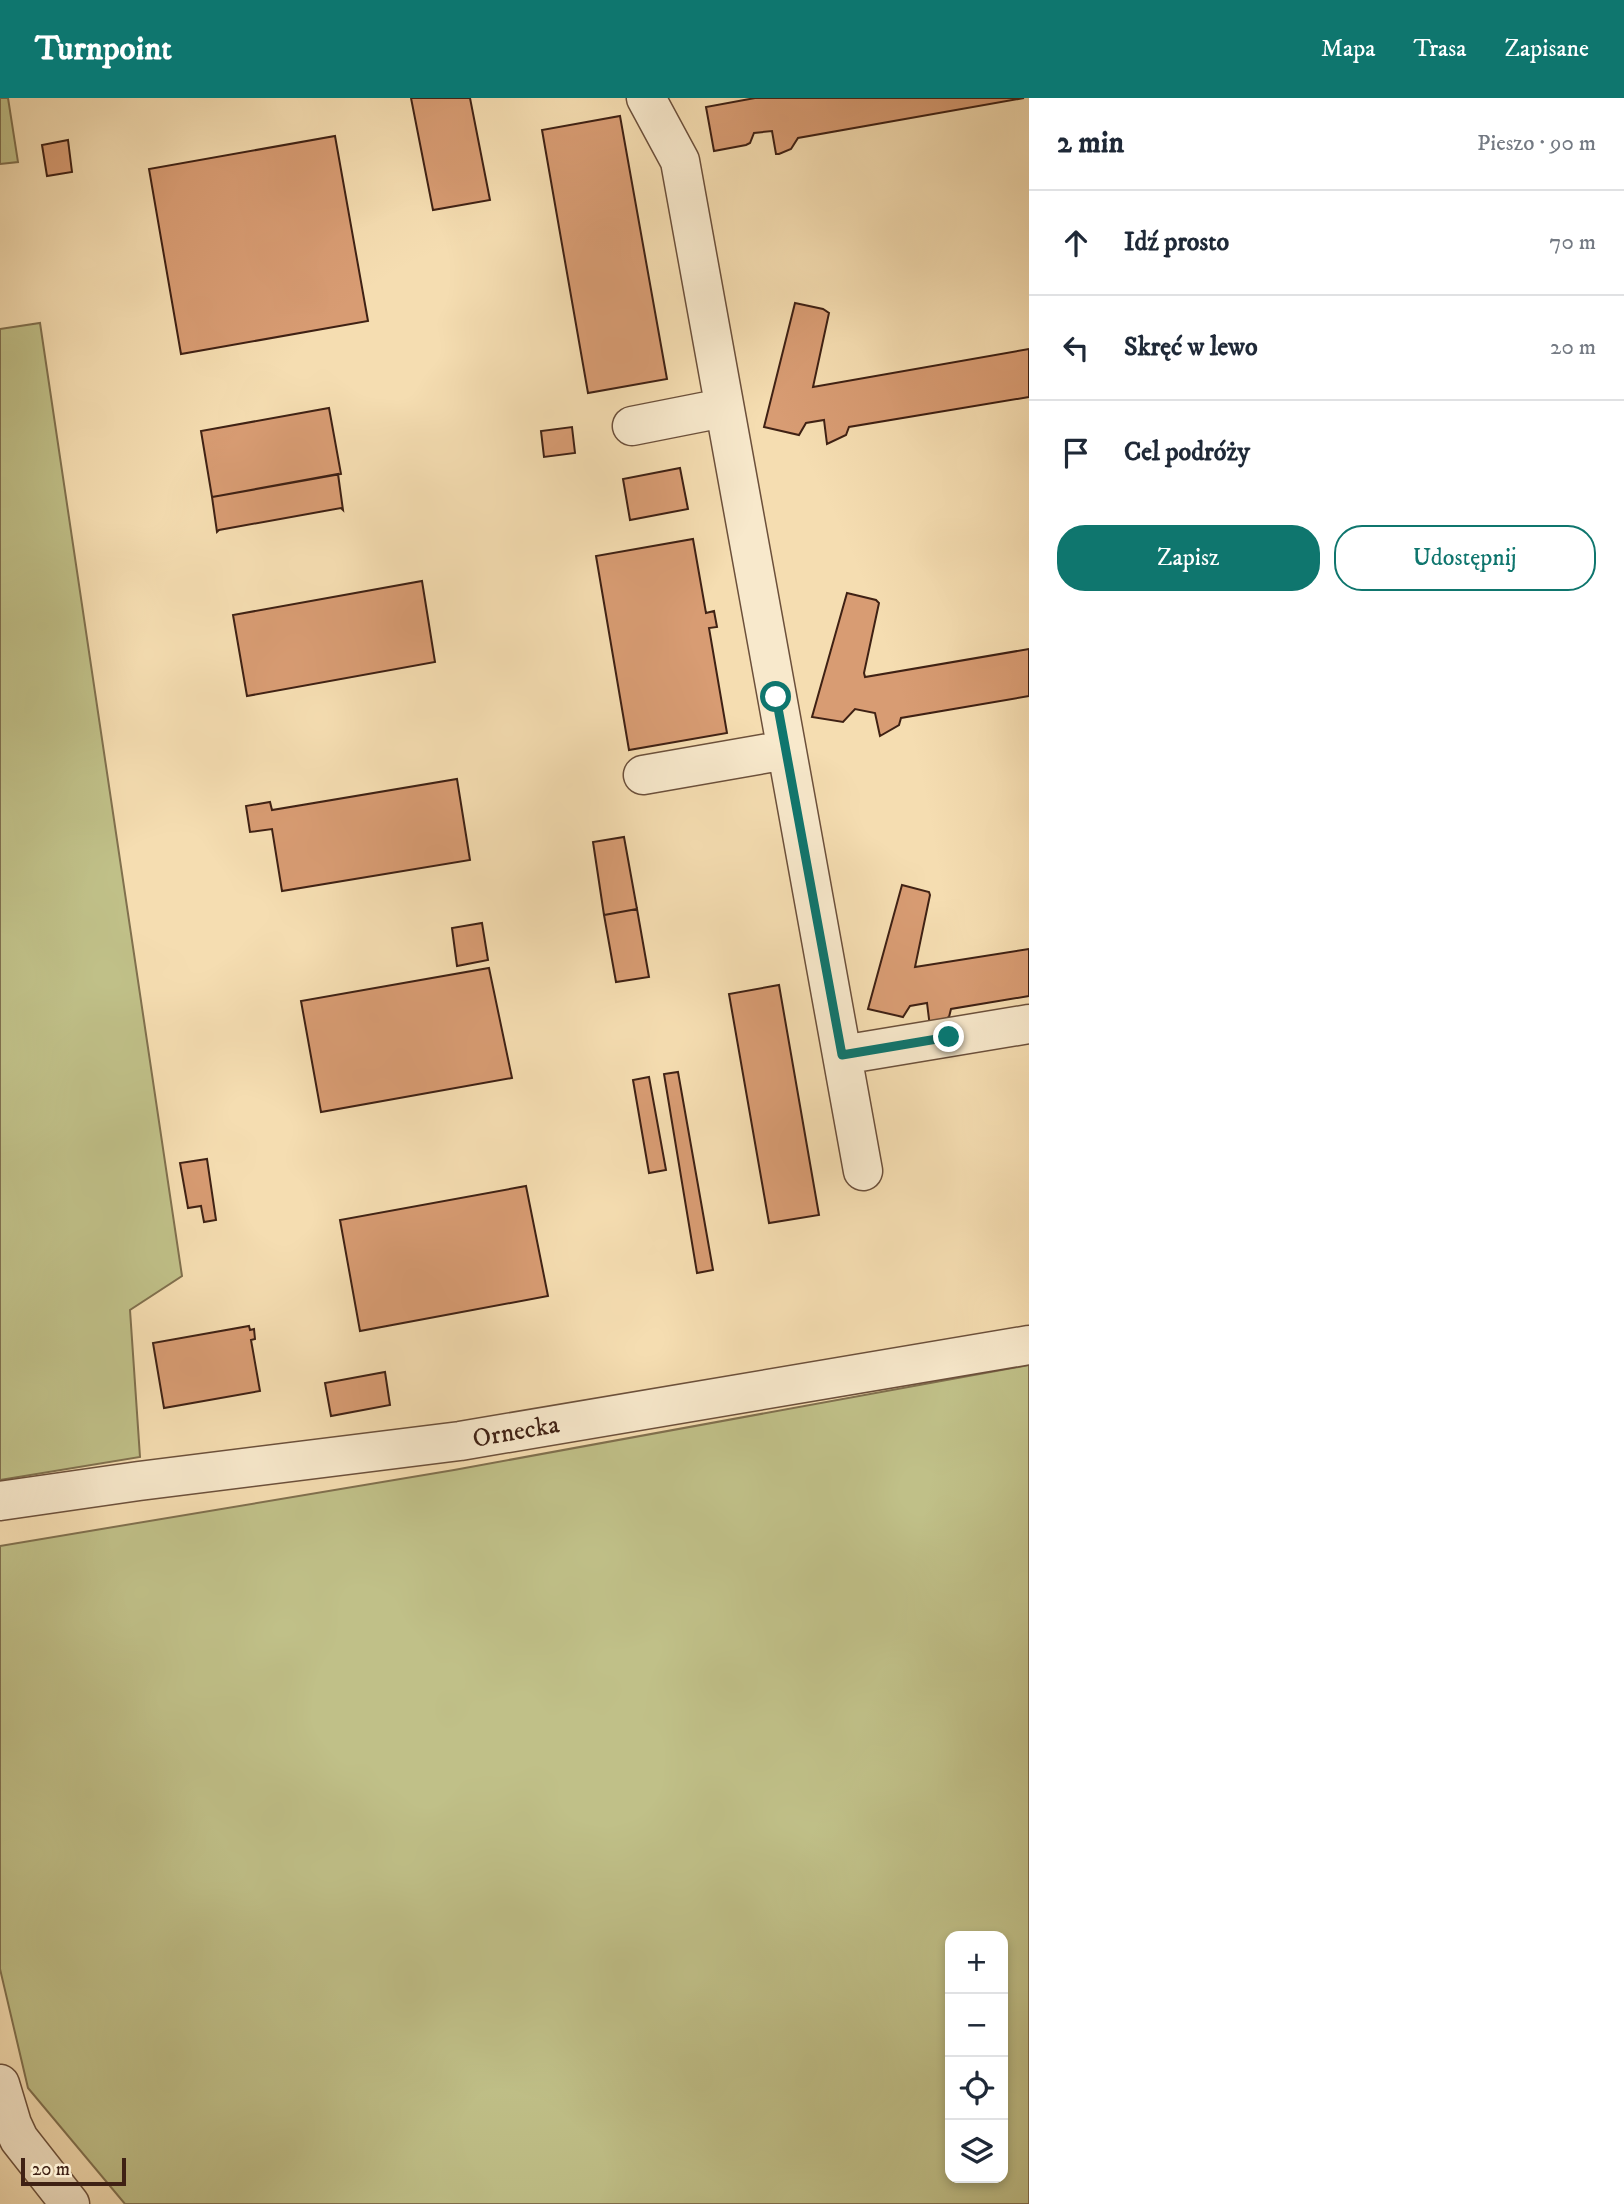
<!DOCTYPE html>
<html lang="pl">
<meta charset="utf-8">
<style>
:root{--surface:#fff;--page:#f6f6f7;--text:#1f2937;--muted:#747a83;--line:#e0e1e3;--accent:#0f766e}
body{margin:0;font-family:"IM FELL DW Pica",serif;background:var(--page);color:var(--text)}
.controls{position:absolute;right:21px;bottom:21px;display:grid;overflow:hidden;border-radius:14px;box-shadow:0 4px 10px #0003}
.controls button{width:63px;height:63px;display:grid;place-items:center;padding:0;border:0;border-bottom:2px solid var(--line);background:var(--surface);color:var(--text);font:35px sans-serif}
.scale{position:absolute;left:21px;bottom:18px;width:105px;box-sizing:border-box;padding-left:7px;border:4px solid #3f2114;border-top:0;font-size:19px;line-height:24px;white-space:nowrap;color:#3f2114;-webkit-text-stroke:5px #f8e9cc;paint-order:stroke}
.stop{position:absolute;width:21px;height:21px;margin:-16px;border:5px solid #0f766e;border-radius:50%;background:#fff}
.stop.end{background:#0f766e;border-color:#fff;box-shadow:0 2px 7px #0008}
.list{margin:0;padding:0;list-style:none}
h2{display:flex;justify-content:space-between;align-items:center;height:91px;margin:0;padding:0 28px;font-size:30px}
h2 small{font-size:23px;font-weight:400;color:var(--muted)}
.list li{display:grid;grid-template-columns:46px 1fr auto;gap:21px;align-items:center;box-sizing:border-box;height:105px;padding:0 28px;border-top:2px solid var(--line)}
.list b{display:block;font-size:26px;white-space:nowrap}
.list em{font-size:23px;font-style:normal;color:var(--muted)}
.actions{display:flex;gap:14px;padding:21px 28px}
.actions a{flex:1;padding:16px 0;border:2px solid var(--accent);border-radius:28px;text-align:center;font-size:24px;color:var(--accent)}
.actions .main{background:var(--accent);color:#fff}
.icon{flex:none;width:38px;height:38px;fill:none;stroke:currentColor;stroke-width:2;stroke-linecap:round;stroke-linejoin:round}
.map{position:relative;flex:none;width:1029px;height:2106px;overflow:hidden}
header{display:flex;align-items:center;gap:42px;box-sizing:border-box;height:98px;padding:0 35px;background:var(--accent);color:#fff}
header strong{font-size:33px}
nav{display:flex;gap:38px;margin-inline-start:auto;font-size:24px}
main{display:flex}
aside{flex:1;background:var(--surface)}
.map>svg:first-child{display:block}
.green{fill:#c0c088;stroke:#80704e;stroke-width:2;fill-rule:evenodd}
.building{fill:#d89c73;stroke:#3f2114;stroke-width:2}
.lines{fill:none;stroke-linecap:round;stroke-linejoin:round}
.minor-casing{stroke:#6c503b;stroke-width:41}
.minor{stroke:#f8e9cc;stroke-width:38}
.route{stroke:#0f766e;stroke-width:9}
.labels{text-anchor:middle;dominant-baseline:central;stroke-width:6;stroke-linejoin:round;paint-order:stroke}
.street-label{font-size:26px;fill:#3f2114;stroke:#f8e9cc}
</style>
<header>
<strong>Turnpoint</strong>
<nav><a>Mapa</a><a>Trasa</a><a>Zapisane</a></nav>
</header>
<main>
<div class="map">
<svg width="1029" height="2106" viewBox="0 0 1029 2106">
<rect width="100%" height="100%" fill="#f5ddb1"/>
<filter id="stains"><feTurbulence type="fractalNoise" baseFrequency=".00286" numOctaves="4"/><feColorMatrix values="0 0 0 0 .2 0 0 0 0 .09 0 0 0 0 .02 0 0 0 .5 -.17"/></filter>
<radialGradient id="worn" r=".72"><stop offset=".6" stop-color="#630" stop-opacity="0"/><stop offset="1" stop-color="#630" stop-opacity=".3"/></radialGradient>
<!-- green -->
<path class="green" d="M0,0H8L18,64L0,66Z
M40,225L182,1178L130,1212L140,1359L0,1382V231Z
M1029,1267V2106H125L28,1990L0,1871V1448L454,1372ZM950,1838H1003V2080H950Z"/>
<!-- building -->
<path class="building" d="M411,0H470L490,102L433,112Z
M755,0H1024L798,40L791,51L779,56H776L772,33L754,35L750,45L746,47L714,53L706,9Z
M620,18L667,281L588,295L542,32Z
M335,38L368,223L181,256L149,71Z
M68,42L72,74L47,78L42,47Z
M795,205L823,211L829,215L813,289L1029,251V299L849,329L846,337L827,346L824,322L806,325L799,337L764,329Z
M329,310L341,376L212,399L201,333Z
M572,329L575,355L544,359L541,333Z
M680,370L688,411L630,422L623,381Z
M338,376L343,412L341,410L219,432L217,434L212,399Z
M693,441L706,515L714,513L717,529L709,530L727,635L629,652L596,458Z
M422,483L435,564L247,598L233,517Z
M847,495L876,502L879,505L864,575L865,579L1029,551V598L901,620L899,627L880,638L875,615L855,611L843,624L812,619Z
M457,681L470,762L282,793L272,731L250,734L246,708L270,704L272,712Z
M624,739L637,811L604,817L593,744Z
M902,787L929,794L930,797L915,869L1029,851V898L951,911L949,919L930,929L927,905L910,908L903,919L868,911Z
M637,811L649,879L616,884L604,817Z
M482,825L488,862L457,868L452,830Z
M489,870L512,980L321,1014L301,903Z
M779,887L819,1117L769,1125L729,896Z
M678,974L713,1172L697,1175L664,976Z
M649,979L666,1072L649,1075L633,982Z
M207,1061L216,1122L204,1124L201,1108L188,1110L180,1065Z
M526,1088L548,1198L360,1233L340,1122Z
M249,1228L250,1232L254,1231L255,1241L251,1242L260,1293L164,1310L153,1245Z
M385,1274L390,1307L331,1318L325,1285Z"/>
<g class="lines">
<!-- minor casing -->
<g class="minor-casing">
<path id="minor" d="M646,0L680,63L863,1073
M632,328L723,310
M643,677L786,652
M842,957L1029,926
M0,1403L139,1383L460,1343L1029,1247
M0,1986L12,2026L19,2041L70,2106"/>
</g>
<!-- minor -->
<use href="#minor" class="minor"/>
</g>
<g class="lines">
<!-- route -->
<path class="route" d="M776,599L842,957L949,939"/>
</g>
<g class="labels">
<!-- street labels -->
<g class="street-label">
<text transform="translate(516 1334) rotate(-10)">Ornecka</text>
</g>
</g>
<rect width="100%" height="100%" filter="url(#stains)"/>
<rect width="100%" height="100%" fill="url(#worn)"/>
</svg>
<div class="controls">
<button>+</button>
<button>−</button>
<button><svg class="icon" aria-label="locate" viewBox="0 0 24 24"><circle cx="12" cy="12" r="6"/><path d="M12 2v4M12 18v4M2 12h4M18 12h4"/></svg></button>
<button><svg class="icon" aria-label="layers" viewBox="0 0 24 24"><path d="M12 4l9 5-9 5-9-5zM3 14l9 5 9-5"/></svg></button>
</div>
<div class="scale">20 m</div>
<div class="stop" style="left:776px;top:599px"></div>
<div class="stop end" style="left:949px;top:939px"></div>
</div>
<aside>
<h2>2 min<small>Pieszo · 90 m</small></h2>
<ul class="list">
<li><svg class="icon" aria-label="ahead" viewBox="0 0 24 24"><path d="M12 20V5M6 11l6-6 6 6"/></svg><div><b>Idź prosto</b></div><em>70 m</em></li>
<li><svg class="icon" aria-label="left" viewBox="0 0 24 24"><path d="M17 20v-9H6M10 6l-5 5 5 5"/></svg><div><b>Skręć w lewo</b></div><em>20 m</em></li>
<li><svg class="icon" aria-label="arrive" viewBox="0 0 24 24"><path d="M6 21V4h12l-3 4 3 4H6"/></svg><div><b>Cel podróży</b></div></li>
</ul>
<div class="actions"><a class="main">Zapisz</a><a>Udostępnij</a></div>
</aside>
</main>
